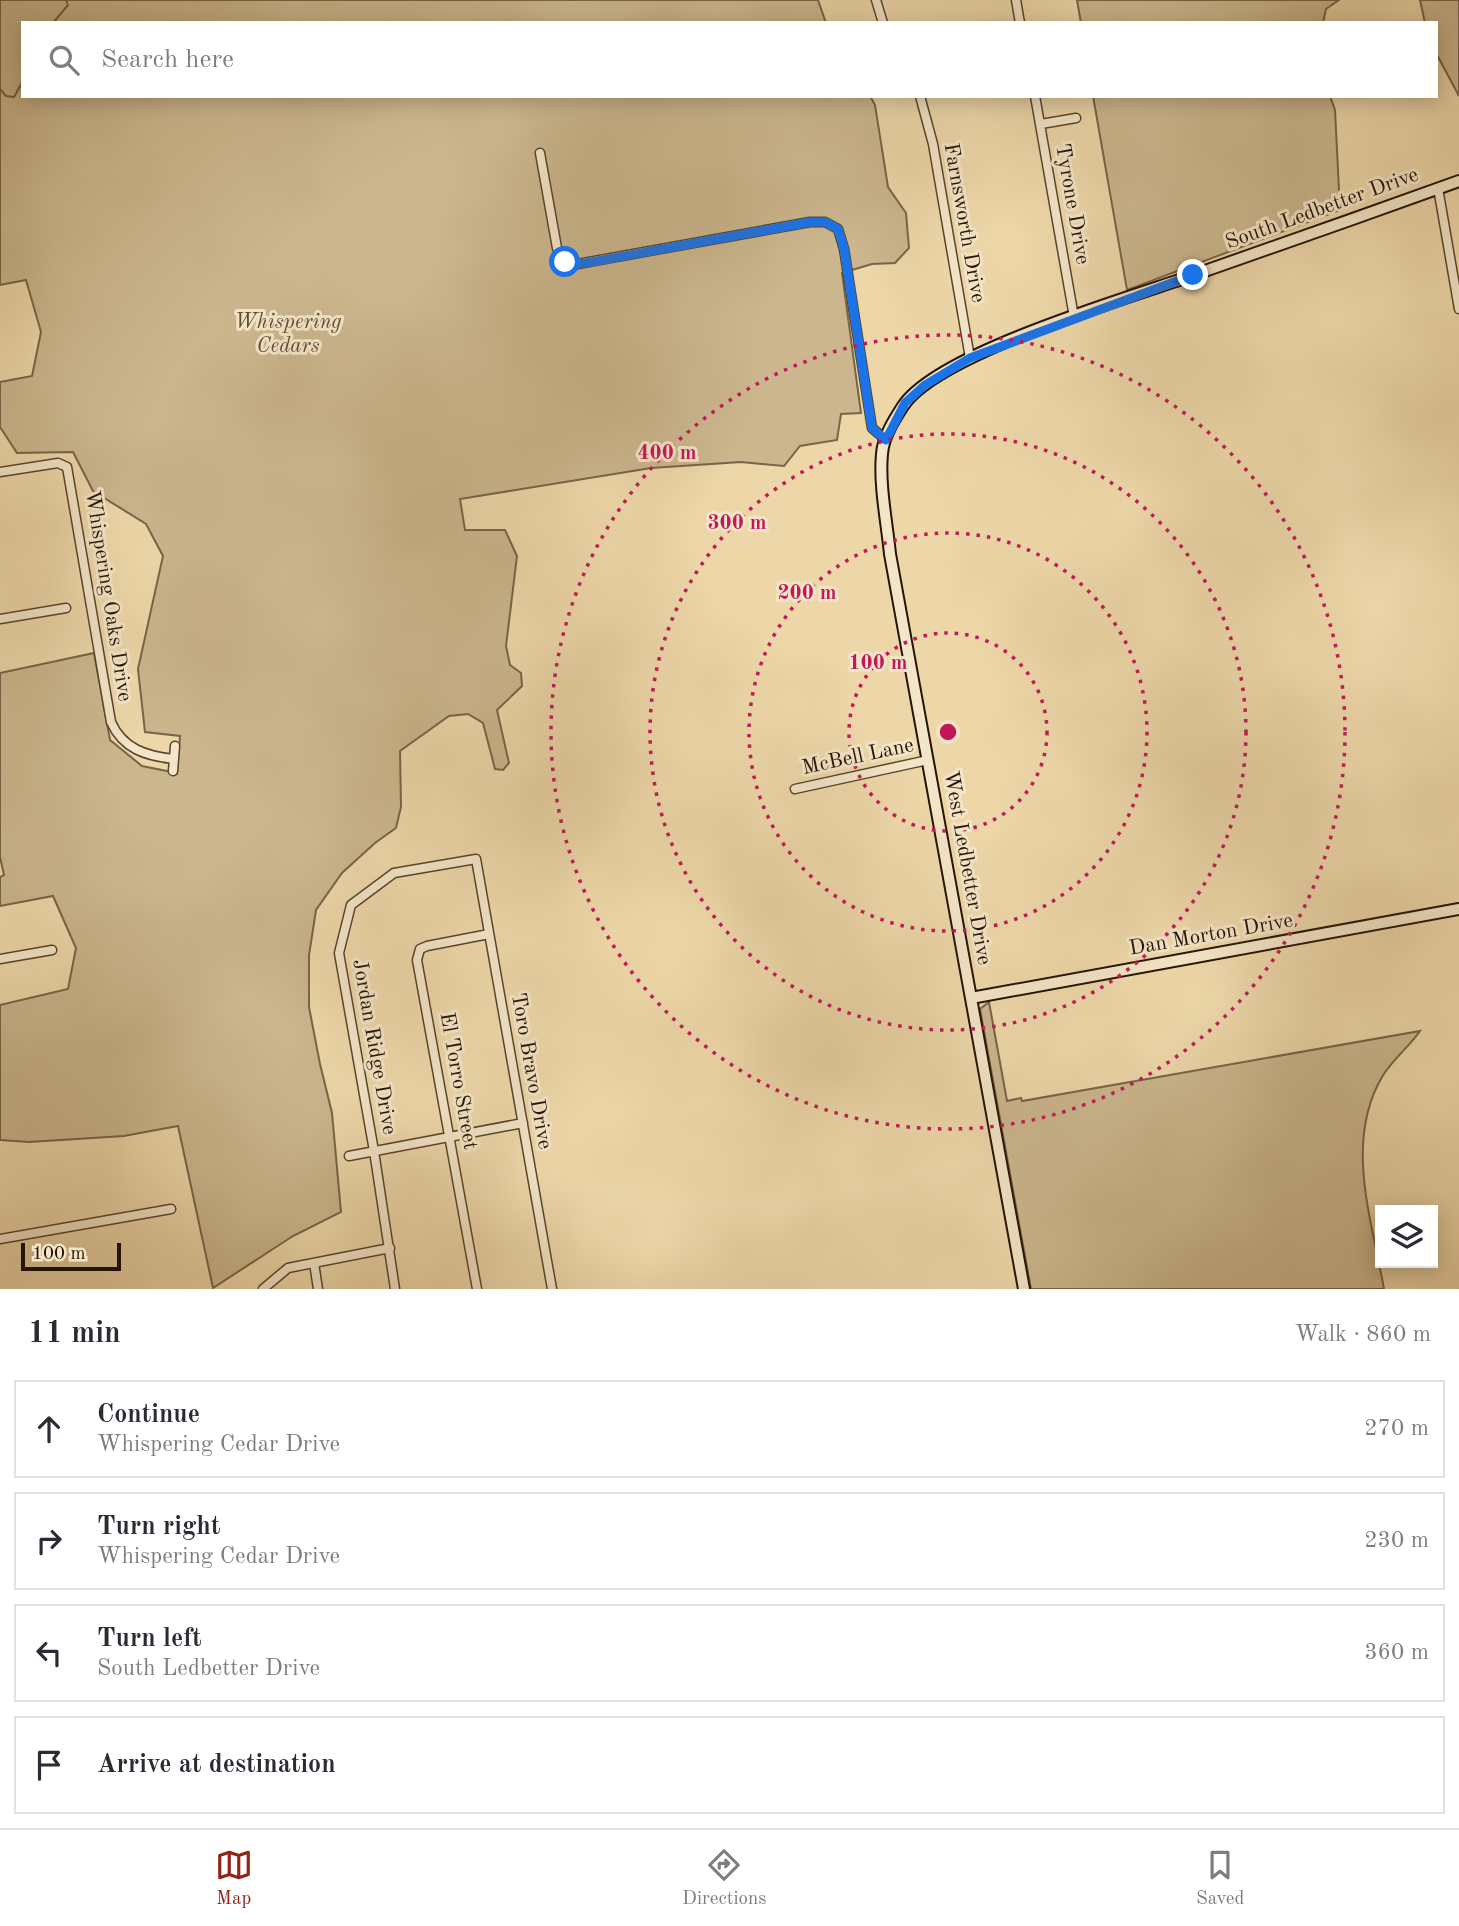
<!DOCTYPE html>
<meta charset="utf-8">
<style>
:root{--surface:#fff;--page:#f2f2f3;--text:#2b2b33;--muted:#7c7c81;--line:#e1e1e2;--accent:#8f2418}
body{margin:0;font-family:"Old Standard TT",serif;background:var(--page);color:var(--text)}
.controls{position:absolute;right:21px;bottom:21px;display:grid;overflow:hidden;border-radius:0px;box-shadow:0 4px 18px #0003}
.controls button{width:63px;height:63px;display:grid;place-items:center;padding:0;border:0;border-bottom:2px solid var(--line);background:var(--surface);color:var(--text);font:35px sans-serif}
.scale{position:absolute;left:21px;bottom:18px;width:100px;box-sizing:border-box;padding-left:7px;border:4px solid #251304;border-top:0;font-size:19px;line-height:24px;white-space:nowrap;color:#251304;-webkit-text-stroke:5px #f3e5c7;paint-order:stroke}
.stop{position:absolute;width:21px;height:21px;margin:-16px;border:5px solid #1a73e8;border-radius:50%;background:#fff}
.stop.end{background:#1a73e8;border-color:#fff;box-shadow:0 2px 7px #0008}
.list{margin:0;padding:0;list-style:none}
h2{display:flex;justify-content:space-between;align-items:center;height:91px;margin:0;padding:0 28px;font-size:30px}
h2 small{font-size:23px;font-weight:400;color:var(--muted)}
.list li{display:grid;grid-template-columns:46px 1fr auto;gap:21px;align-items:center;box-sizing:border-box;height:98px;margin:0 14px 14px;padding:0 14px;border:2px solid var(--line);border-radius:0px}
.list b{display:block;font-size:26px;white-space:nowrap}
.list p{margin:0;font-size:23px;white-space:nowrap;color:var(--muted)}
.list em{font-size:23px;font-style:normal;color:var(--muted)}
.icon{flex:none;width:38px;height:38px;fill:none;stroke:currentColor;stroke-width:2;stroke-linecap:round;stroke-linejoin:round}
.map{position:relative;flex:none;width:1459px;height:1289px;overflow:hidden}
.search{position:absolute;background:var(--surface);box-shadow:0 4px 18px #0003;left:21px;right:21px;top:21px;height:77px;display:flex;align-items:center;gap:18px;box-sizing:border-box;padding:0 24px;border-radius:0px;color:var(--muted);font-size:26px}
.sheet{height:539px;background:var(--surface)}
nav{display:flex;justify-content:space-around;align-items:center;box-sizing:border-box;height:98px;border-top:2px solid var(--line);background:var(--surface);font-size:19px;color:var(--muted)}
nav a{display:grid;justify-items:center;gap:4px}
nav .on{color:var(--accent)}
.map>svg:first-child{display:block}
.green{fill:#cbb68d;stroke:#786448;stroke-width:2}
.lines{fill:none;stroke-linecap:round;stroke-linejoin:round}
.stream{stroke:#746045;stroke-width:2}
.street-casing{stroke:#57442d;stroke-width:11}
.secondary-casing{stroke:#251304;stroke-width:14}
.street{stroke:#f3e5c7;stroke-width:8}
.secondary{stroke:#f3e5c7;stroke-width:10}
.route{stroke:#1a73e8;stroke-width:9}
.ring{fill:none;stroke:#c2185b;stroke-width:3.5;stroke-dasharray:3.5 7}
.labels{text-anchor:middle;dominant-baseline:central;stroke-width:6;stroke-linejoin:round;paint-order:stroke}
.street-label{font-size:21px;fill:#251304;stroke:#f3e5c7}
.park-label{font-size:21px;font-style:italic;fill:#5f4c34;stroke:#f3e5c7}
.centre{fill:#c2185b;stroke:#f3e5c7;stroke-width:3.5}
.ring-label{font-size:21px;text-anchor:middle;font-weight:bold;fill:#c2185b;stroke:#f3e5c7;stroke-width:6;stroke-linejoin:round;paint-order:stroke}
</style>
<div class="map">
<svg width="1459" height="1289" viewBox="0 0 1459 1289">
<rect width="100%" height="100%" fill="#edd7a9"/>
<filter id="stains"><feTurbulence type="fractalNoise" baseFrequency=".00286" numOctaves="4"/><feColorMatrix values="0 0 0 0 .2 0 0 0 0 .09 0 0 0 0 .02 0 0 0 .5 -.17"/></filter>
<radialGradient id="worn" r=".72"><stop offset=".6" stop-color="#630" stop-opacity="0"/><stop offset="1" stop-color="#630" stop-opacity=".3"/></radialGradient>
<!-- green -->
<path class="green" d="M0,0H818L826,23H23V96H870L875,105L888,187L906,213L909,248L895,263L872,264L842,273L861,413L841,414L837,440L800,446L784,466L741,462L651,468L460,499L465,530H505L517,556L506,646L510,665L521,673L522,686L497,710L509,763L503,770L495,769L483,723L468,714L449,716L400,751L401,807L396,828L375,843L342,873L316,910L309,955V1007L320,1064L332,1113L341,1212L293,1236L213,1288L178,1126L124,1136L29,1142L0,1140V1005L68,989L76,948L53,896L0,906V877L4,875L0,857V673L94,653L110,740L142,766L177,773L180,736L145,732L138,669L163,556L146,524L93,491L73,452L17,453L0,427V382L32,376L41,332L26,280L0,285Z
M1077,0H1339L1326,9L1323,23H1081Z
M1420,0H1459V96L1436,53V23H1425Z
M1093,96H1330L1335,110L1340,210L1127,290Z
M989,1002L1007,1101L1021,1098L1022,1101L1420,1031C1409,1047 1392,1060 1382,1077C1344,1142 1372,1220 1384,1289H1031L980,1009Z"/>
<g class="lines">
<!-- stream -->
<path class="stream" d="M53,23L68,5L66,0
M0,89L6,96L14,97L23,81"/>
<!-- street casing -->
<g class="street-casing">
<path id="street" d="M876,0L883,23
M1016,0L1020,23
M920,96L933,144L970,358
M1035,96L1074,317
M1041,124L1076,118
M540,153L557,248L565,262L572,265L810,222H825L838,229L844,249L872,428L886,440
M1438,188L1459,309
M0,472L58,463L67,467L111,722C123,749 146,756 174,759
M0,619L66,608
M173,771L175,746
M795,789L928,760
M0,959L52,950
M349,1156L523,1123
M0,1239L171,1209
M314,1263L318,1289
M263,1289L288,1268L390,1248
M395,1289L374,1151L339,953L351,905L394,873L476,859L552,1289
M477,1289L417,960L420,949L427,946L489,934"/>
</g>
<!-- secondary casing -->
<g class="secondary-casing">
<path id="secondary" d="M971,998L1459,909
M1024,1289L890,554C887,523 879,485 882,454C883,437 894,420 903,406C937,354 1122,300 1185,278C1276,246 1368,214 1459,181"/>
</g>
<!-- street -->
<use href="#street" class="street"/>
<!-- secondary -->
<use href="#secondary" class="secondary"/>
</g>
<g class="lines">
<!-- route -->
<path class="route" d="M565,262L572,265L592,262L810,222H825L838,229L844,248L872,428L886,440L905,403L925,385L970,358L1193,275"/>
</g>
<!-- distance rings -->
<g class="ring">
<circle cx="948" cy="732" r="99"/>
<circle cx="948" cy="732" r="199"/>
<circle cx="948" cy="732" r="298"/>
<circle cx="948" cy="732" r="397"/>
</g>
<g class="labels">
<!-- street labels -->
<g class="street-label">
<text transform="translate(1072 204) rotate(80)">Tyrone Drive</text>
<text transform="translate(1322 209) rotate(-20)">South Ledbetter Drive</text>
<text transform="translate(964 223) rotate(80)">Farnsworth Drive</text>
<text transform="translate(108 596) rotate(81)">Whispering Oaks Drive</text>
<text transform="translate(858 757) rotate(-12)">McBell Lane</text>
<text transform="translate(967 868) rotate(80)">West Ledbetter Drive</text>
<text transform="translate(1211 935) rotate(-10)">Dan Morton Drive</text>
<text transform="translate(374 1047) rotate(80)">Jordan Ridge Drive</text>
<text transform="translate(531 1071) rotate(80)">Toro Bravo Drive</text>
<text transform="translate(458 1081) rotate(80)">El Torro Street</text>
</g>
<!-- park labels -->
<g class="park-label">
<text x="288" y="322">Whispering<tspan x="288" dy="24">Cedars</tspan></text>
</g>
</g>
<circle cx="948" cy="732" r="10" class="centre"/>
<g class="ring-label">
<text x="667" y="459">400 m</text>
<text x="737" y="529">300 m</text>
<text x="807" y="599">200 m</text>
<text x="878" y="669">100 m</text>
</g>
<rect width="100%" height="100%" filter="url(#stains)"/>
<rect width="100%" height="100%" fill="url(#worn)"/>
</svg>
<div class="controls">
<button><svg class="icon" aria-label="layers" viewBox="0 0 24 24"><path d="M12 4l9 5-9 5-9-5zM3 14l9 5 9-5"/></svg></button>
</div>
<div class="scale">100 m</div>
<div class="stop" style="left:565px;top:262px"></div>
<div class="stop end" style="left:1193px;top:275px"></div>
<div class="search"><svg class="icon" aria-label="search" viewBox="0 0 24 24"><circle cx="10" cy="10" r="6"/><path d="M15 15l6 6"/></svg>Search here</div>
</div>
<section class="sheet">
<h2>11 min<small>Walk · 860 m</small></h2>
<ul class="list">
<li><svg class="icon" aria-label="ahead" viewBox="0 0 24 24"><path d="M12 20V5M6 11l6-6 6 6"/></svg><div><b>Continue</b><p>Whispering Cedar Drive</p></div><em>270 m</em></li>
<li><svg class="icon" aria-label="right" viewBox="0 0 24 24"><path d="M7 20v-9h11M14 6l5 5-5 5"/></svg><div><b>Turn right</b><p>Whispering Cedar Drive</p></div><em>230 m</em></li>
<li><svg class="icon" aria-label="left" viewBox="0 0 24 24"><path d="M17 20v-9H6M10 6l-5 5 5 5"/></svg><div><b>Turn left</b><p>South Ledbetter Drive</p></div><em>360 m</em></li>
<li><svg class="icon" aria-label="arrive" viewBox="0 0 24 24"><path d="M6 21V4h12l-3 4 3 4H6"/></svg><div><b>Arrive at destination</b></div></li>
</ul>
</section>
<nav>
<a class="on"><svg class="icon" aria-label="map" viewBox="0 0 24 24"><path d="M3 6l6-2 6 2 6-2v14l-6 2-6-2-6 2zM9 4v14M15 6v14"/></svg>Map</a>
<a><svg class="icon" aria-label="directions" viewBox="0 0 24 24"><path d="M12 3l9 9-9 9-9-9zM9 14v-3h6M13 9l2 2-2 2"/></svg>Directions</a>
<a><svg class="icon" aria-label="saved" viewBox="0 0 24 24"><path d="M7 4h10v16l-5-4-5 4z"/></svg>Saved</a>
</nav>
